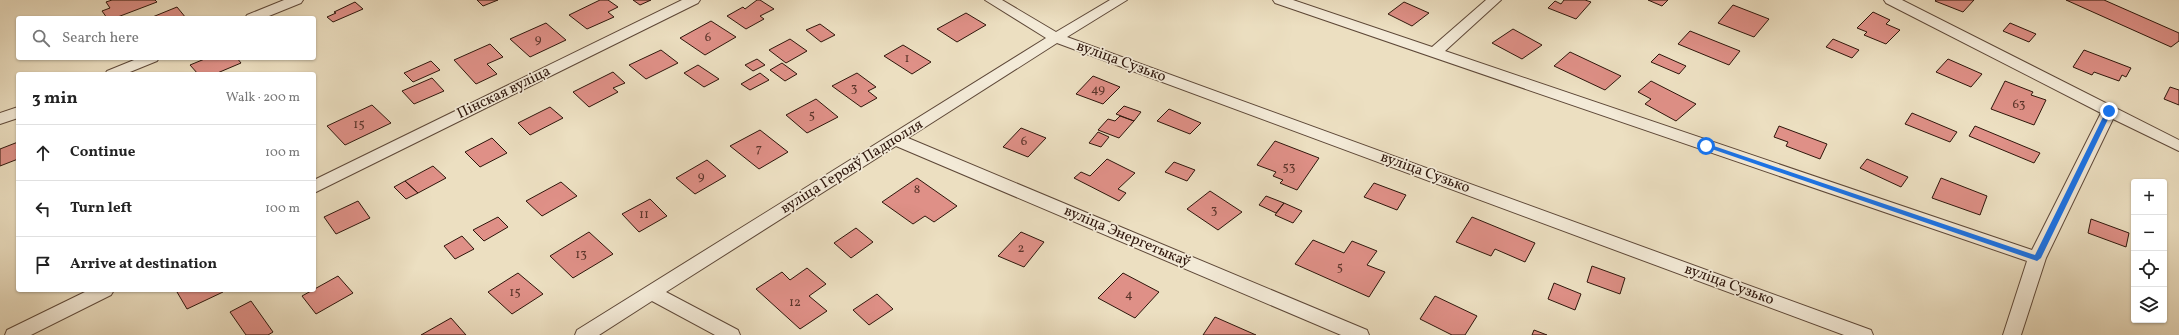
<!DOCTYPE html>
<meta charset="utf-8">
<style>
:root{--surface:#fff;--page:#f2f2f2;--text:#222;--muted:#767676;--line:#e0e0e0}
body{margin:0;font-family:Vollkorn,serif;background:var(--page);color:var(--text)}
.controls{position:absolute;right:12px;bottom:12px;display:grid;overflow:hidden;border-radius:4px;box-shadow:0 1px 3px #0004}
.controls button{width:36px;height:36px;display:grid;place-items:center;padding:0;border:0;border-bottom:1px solid var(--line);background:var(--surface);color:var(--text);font:20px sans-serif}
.stop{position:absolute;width:12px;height:12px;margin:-9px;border:3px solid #1a73e8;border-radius:50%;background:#fff}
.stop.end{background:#1a73e8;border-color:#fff;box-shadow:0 1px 4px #0008}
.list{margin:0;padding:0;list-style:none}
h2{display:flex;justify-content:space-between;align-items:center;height:52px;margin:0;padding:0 16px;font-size:17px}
h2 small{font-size:13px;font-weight:400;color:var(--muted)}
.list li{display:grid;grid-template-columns:26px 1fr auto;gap:12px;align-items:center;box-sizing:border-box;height:56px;padding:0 16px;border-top:1px solid var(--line)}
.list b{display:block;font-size:15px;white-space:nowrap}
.list em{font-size:13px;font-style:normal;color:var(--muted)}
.icon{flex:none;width:22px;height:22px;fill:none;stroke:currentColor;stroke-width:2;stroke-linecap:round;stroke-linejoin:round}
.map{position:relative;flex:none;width:2179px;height:335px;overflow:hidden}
.search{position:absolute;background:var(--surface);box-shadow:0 1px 3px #0004;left:16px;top:16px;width:300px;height:44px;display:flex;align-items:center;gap:10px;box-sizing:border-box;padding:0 14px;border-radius:4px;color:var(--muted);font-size:15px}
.panel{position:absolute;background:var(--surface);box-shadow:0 1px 3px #0004;left:16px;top:72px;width:300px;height:220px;border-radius:4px}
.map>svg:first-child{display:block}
.building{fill:#df9087;stroke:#2e160b}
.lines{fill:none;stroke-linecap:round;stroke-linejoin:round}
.minor-casing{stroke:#5e4838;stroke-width:2}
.minor{fill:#f3ead7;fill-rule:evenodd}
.route{fill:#1a73e8}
.labels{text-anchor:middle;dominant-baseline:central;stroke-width:3.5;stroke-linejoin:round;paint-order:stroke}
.number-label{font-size:13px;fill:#5a342a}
.street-label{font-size:15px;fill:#2e160b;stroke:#f3ead7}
</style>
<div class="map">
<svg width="2179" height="335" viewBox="0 0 2179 335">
<rect width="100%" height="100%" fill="#ecdfc1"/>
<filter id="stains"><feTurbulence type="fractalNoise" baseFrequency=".005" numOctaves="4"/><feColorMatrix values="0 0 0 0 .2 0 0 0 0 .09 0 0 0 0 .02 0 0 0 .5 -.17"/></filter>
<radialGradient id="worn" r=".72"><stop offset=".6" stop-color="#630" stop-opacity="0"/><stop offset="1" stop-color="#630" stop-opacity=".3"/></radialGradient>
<!-- building -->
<path class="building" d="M112,0H155L157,2L115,18H107L102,11L110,8L106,2Z
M477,0H498L483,6Z
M600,0H608L618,7L608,12L614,17L587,29L569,15Z
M633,0H651L640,5Z
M757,0H760L774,9L760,16L764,19L746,29L727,16L743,7L745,9Z
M1564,0H1585L1591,2L1576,19L1548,8L1555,1L1561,4Z
M1648,0H1668L1662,6Z
M1936,0H1974L1963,12L1935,1Z
M2066,0H2104L2179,33V41L2171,47Z
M355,2L363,9L333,22L327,17L336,13L334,12Z
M1404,2L1429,13L1412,26L1388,14Z
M1733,5L1769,19L1754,37L1718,23Z
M177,7L186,18H150Z
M1873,12L1890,20L1886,24L1900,30L1886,44L1864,35L1867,32L1857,28Z
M966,13L986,25L957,42L937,29Z
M711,21L736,37L705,55L680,38Z
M546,23L566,40L530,57L510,39Z
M2010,23L2036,34L2029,42L2003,31Z
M820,24L835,35L821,42L806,30Z
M1513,29L1542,45L1522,59L1492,43Z
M1690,31L1740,51L1729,65L1678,44Z
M790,39L807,51L786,63L769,50Z
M1833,39L1859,50L1852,58L1826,47Z
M490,44L503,57L487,64L497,74L476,84L454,60Z
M903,45L931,62L912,74L884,56Z
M661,50L678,63L646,79L629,65Z
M2084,50L2131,68L2126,77L2122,75L2119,81L2094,72L2092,75L2073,67Z
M1570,52L1621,76L1605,90L1554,66Z
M1659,54L1686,66L1679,74L1651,62Z
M207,58H237L241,63L215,74H198L190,65Z
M757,59L765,65L753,71L745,65Z
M1948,59L1982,74L1971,87L1936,72Z
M431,61L440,70L413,82L404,73Z
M782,63L797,74L785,81L770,70Z
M698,65L719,79L704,87L684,73Z
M613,72L625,83L613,88L618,92L589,107L573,92Z
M760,73L769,80L750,90L741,84Z
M857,73L876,87L868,91L877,98L861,107L832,86Z
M1093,76L1120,87L1103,104L1076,94Z
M432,78L444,91L414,104L402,91Z
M1651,81L1696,104L1676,121L1645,104L1651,99L1638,92Z
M2005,81L2033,92L2031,95L2046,100L2034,125L1991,109Z
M2170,87L2179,90V105L2164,99Z
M816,99L838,117L807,133L786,115Z
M372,105L391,123L345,145L327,126Z
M1124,106L1141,112L1134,121L1116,114Z
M550,107L563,118L530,135L518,123Z
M1169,109L1201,123L1190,134L1157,121Z
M1912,113L1957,132L1950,142L1905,124Z
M1120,116L1134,121L1119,138L1098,130L1108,119L1115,121Z
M1779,126L1827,144L1820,159L1786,146L1788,142L1774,137Z
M1975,126L2040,153L2034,163L1969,136Z
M1021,128L1046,138L1028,157L1003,147Z
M760,130L788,152L759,169L730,146Z
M1098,132L1109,137L1101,147L1089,143Z
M492,138L507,153L480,167L465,152Z
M1275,141L1319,158L1297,190L1280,183L1283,180L1273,176L1276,172L1257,165Z
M18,142V159L0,166V149Z
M1107,159L1135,173L1118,189L1126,193L1119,201L1074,178L1081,172L1090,176Z
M1867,159L1908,177L1901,187L1860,168Z
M707,160L726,176L695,194L676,178Z
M1174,162L1195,170L1187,181L1165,172Z
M433,166L446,178L418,193L405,181Z
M917,178L957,206L934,222L925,216L913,224L882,202Z
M1941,178L1987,196L1980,215L1932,198Z
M405,181L418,193L406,199L394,187Z
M561,182L577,196L542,216L526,201Z
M1374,183L1406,195L1397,210L1364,197Z
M1210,191L1242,212L1218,230L1187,209Z
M1266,196L1284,203L1276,213L1259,205Z
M650,199L667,216L639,232L622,214Z
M358,201L370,218L336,234L324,217Z
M1284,203L1302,211L1293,223L1275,215Z
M498,217L508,227L484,241L473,230Z
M1472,217L1535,243L1525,262L1495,249L1491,256L1456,242Z
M2091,219L2129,233L2126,247L2088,233Z
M856,228L873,242L851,258L834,243Z
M589,232L613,254L573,278L550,256Z
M1021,232L1044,242L1024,267L998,256Z
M462,236L474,249L455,259L444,246Z
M1313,240L1344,253L1352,241L1377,251L1367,265L1385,272L1369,297L1295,264Z
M1592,266L1625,278L1620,294L1587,282Z
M807,268L826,284L809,296L827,311L800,329L756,289L782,272L790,280Z
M518,273L543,294L512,314L488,292Z
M1123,273L1159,292L1135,318L1098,298Z
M338,276L353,293L316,314L302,296Z
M1554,283L1581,294L1575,310L1548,299Z
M181,290H222L223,292L187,309L177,292Z
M877,294L893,309L869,325L853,310Z
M1435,296L1477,316L1465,335H1452L1420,319Z
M251,301L273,332L268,335H246L230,312Z
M1215,317L1256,335H1203Z
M451,318L466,335H421Z
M1534,330L1547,335H1532Z"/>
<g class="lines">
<!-- minor casing -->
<g class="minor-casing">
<path id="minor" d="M284,0H303L301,3L264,18H245L247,15Z
M682,0H700L698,3L314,193V180Z
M985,0H1002L1056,32L1110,0H1127L1067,37L1871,330L1873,335H1844L1057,43L908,138L1367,330L1369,335H1341L896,146L666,292L738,330L740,335H715L652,301L599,335H575L577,330L1046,38Z
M1273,0H1293L1432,47L1486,0H1501L1445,51L2032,250L2101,113L1886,3L1884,0H1902L2179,140V151L2113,119L2046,258L2021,335H2003L2027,261L1275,3Z
M139,58H159L157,61L125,74H105L107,71Z
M18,107V118L0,124V113Z
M89,290H114L111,295L31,335H5L7,330Z"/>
</g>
<!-- minor -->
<use href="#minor" class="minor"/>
</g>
<!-- route -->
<path class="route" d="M2107,109L2112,111L2041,258L2037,261L1703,146L1708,144L2035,255Z"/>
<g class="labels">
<!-- number labels -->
<g class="number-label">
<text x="708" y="38">6</text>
<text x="538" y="40">9</text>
<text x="907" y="59">1</text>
<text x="854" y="89">3</text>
<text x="1098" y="90">49</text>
<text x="2019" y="105">63</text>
<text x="812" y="116">5</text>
<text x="359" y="125">15</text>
<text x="1024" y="142">6</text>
<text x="759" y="149">7</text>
<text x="1289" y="168">53</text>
<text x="701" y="177">9</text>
<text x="917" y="190">8</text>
<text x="1214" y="211">3</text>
<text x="644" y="215">11</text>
<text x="1021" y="249">2</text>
<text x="581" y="255">13</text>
<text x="1340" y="268">5</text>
<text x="515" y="293">15</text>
<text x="1129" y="295">4</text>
<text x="795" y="303">12</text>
</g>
<!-- street labels -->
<g class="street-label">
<text transform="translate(1121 62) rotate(20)">вуліца Сузько</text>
<text transform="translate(504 93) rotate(-26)">Пінская вуліца</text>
<text transform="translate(852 167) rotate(-32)">вуліца Герояў Падполля</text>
<text transform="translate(1425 173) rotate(20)">вуліца Сузько</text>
<text transform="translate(1127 237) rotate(23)">вуліца Энергетыкаў</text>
<text transform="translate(1729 285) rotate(20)">вуліца Сузько</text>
</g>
</g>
<rect width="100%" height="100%" filter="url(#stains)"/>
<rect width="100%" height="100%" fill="url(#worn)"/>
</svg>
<div class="controls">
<button>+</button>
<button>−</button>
<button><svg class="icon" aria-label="locate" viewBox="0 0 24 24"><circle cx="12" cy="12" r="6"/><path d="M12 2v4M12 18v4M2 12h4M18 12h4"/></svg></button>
<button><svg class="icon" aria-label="layers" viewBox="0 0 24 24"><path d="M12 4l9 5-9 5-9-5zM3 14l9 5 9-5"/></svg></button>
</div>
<div class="stop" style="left:1706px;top:146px"></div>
<div class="stop end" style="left:2109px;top:111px"></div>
<div class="search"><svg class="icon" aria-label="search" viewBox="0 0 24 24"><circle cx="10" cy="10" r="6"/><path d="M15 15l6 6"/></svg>Search here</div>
<section class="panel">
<h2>3 min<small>Walk · 200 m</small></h2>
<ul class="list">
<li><svg class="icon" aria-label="ahead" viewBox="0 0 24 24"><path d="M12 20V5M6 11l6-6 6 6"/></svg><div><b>Continue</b></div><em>100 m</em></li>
<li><svg class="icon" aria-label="left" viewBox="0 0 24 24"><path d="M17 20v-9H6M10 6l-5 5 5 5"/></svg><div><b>Turn left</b></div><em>100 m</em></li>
<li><svg class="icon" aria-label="arrive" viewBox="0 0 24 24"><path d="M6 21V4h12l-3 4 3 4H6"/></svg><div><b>Arrive at destination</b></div></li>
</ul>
</section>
</div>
